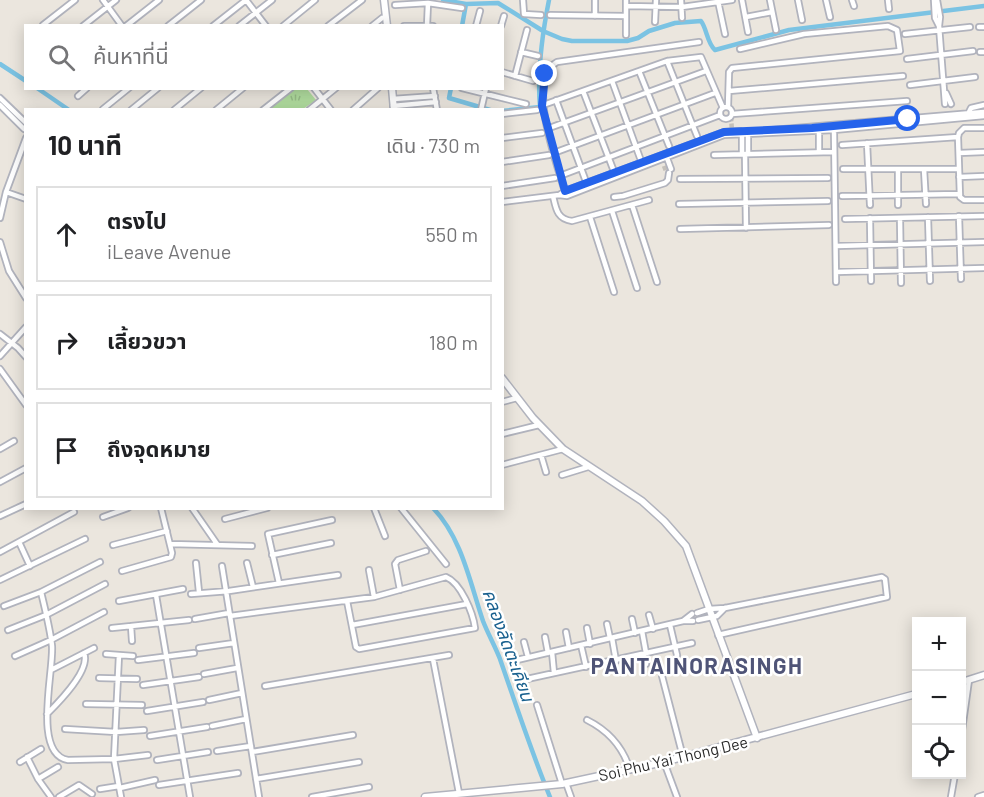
<!DOCTYPE html>
<html lang="th">
<meta charset="utf-8">
<style>
:root{--surface:#fff;--page:#f2f2f2;--text:#202124;--muted:#757577;--line:#e0e0e0}
body{margin:0;font-family:Barlow,"Noto Sans Thai",sans-serif;background:var(--page);color:var(--text)}
.controls{position:absolute;right:18px;bottom:18px;display:grid;overflow:hidden;border-radius:0px;box-shadow:0 3px 15px #0003}
.controls button{width:54px;height:54px;display:grid;place-items:center;padding:0;border:0;border-bottom:2px solid var(--line);background:var(--surface);color:var(--text);font:30px sans-serif}
.stop{position:absolute;width:18px;height:18px;margin:-14px;border:4px solid #2563eb;border-radius:50%;background:#fff}
.stop.end{background:#2563eb;border-color:#fff;box-shadow:0 2px 6px #0008}
.list{margin:0;padding:0;list-style:none}
h2{display:flex;justify-content:space-between;align-items:center;height:78px;margin:0;padding:0 24px;font-size:26px}
h2 small{font-size:20px;font-weight:400;color:var(--muted)}
.list li{display:grid;grid-template-columns:39px 1fr auto;gap:18px;align-items:center;box-sizing:border-box;height:96px;margin:0 12px 12px;padding:0 12px;border:2px solid var(--line);border-radius:0px}
.list b{display:block;font-size:22px;white-space:nowrap}
.list p{margin:0;font-size:20px;white-space:nowrap;color:var(--muted)}
.list em{font-size:20px;font-style:normal;color:var(--muted)}
.icon{flex:none;width:33px;height:33px;fill:none;stroke:currentColor;stroke-width:2;stroke-linecap:round;stroke-linejoin:round}
.map{position:relative;flex:none;width:984px;height:797px;overflow:hidden}
.search{position:absolute;background:var(--surface);box-shadow:0 3px 15px #0003;left:24px;top:24px;width:480px;height:66px;display:flex;align-items:center;gap:15px;box-sizing:border-box;padding:0 21px;border-radius:0px;color:var(--muted);font-size:22px}
.panel{position:absolute;background:var(--surface);box-shadow:0 3px 15px #0003;left:24px;top:108px;width:480px;height:402px;border-radius:0px}
.map>svg:first-child{display:block}
.park{fill:url(#park-tufts)}
.lines{fill:none;stroke-linecap:round;stroke-linejoin:round}
.canal{stroke:#7bc3e3;stroke-width:4.5}
.minor-tunnel{stroke:#c4c0ba;stroke-width:4.5;stroke-dasharray:4.5 2;stroke-linecap:butt}
.minor-casing{stroke:#b1b3bd;stroke-width:8}
.tertiary-casing{stroke:#b1b3bd;stroke-width:9}
.minor{stroke:#fff;stroke-width:4.5}
.tertiary{stroke:#fff;stroke-width:6}
.route{stroke:#2563eb;stroke-width:8}
.labels{text-anchor:middle;dominant-baseline:central;stroke-width:5;stroke-linejoin:round;paint-order:stroke}
.street-label{font-size:16px;fill:#2a2a2a;stroke:#fff}
.water-label{font-size:18px;font-style:italic;fill:#1a618f;stroke:#fff}
.district-label{font-size:22px;font-weight:bold;letter-spacing:1.5px;fill:#4f5477;stroke:#fff}
</style>
<div class="map">
<svg width="984" height="797" viewBox="0 0 984 797">
<defs>
<pattern id="park-tufts" width="24" height="20" patternUnits="userSpaceOnUse" patternTransform="scale(1.5)"><rect width="24" height="20" fill="#b1dd9f"/><path d="M3 7l-1-3M5 7V3M7 7l1-3M15 17l-1-3M17 17v-4M19 17l1-3" fill="none" stroke="#98be89"/></pattern>
</defs>
<rect width="100%" height="100%" fill="#ebe6de"/>
<!-- park -->
<path class="park" d="M291,89H307L316,100L303,109L263,110Z"/>
<g class="lines">
<!-- canal -->
<path class="canal" d="M443,0L466,4L498,3L543,31L562,39L572,41H627L638,38L649,31L675,23L701,21C707,29 707,43 715,50L789,30L984,6
M462,26L466,4
M0,64L26,81
M37,88L69,110
M451,88L449,98L490,110
M502,111L540,107C537,72 542,35 549,0
M433,508C462,538 470,583 483,621C488,634 495,646 500,659C516,705 531,751 550,797"/>
<!-- minor-tunnel -->
<path class="minor-tunnel" d="M731,117L732,131
M664,166L666,171L669,173L670,171"/>
<!-- minor casing -->
<g class="minor-casing">
<path id="minor" d="M103,0L122,26
M246,0L266,26
M523,0L524,14L541,15
M626,0V35
M681,0L682,18
M742,0L748,32
M770,0L776,30
M798,0L802,20
M826,0L830,17
M852,0L854,6
M888,0L889,9
M934,0L935,18L939,26
M937,0L940,17L939,26L945,104
M718,1L725,34
M395,5L428,3L462,8
M626,6L682,7L732,0
M550,15L626,16
M595,16V0
M746,17L772,12
M655,22L656,0
M43,25L75,0
M83,26L116,0
M126,26L159,0
M168,26L201,0
M213,26L246,0
M239,26L272,0
M283,26L315,0
M328,26L362,0
M372,26L382,18
M404,26H433
M427,26L428,3
M476,26L480,11
M501,26L504,16
M979,27H984
M905,34L970,27
M521,52L538,56
M980,52H984
M907,59L973,51
M667,61L697,136
M639,71L669,146
M502,72L533,81
M515,76L527,30
M612,81L640,158
M910,85L975,77
M314,88L331,110
M433,88L437,110
M462,88L526,104
M583,91L613,169
M729,91L903,76
M946,93L951,104
M78,96L87,88
M0,98L26,123
M393,99L435,96
M556,100L585,179
M546,104L667,61L701,57L723,108
M0,105L24,129
M393,106L436,102
M720 113a6 6 0 1 1 12 0a6 6 0 1 1-12 0Z
M728,107L729,72L732,68L900,51L897,30L888,26L804,34L740,49
M103,109L129,88
M131,110L158,88
M174,110L201,88
M216,110L243,88
M263,110L291,88
M309,110L336,88
M353,110L378,88
M481,110L486,88
M502,114L537,110
M732,114L907,101
M968,114L971,108L984,105
M552,127L706,71
M984,128H964L959,133L958,137L960,197L964,200H984
M772,130L984,112
M819,130V152
M834,130L836,282
M742,134V154
M748,134V154
M502,138L542,133
M867,143L870,205
M842,145L958,137
M559,151L715,93
M959,153L984,152
M745,154L746,228
M714,155L834,152
M667,158L671,169
M502,162L549,155
M843,169H959
M924,169L926,204
M565,174L720,115
M959,177L984,176
M680,179L828,178
M502,186L555,178
M6,192L26,199
M565,192C557,163 525,80 557,62L699,42
M559,195L565,191L724,132L740,131
M553,196C556,209 557,219 572,221L649,200
M842,196L960,194
M614,197L623,196L665,183L668,180L669,173
M502,202L559,195L567,196L724,135L834,130L984,116
M679,204L828,201
M632,205L657,282
M898,205V169
M612,211L637,288
M959,216L961,279
M590,217L614,292
M928,217L930,281
M0,218L6,192L26,138
M870,218L871,281
M900,218L901,283
M845,219L984,216
M680,229L829,225
M0,242L9,271L26,298
M836,246L984,242
M836,272L984,268
M0,334L18,348L26,357
M0,356L26,327
M0,369L26,405
M502,402L517,398
M502,434L539,425
M0,449L14,441
M541,455L546,472
M502,465L563,449
M562,475L588,467
M0,482L26,468
M192,508L217,544
M374,508L385,536
M401,508L446,564
M0,516L26,504
M103,517L128,508
M225,519L267,508
M19,542L30,566
M170,544L252,546
M113,545L167,531
M0,552L74,512
M272,555L331,543
M196,563L199,592
M247,563L253,587
M222,566L259,797
M369,570L374,597
M122,571L171,557L172,553L161,508
M0,580L85,539
M279,583L268,534L332,520
M400,590L395,564L398,560L426,551
M41,592C45,609 50,628 52,646C54,671 32,754 68,760L114,759L148,755
M191,594L229,591L338,575
M156,595L190,797
M119,601L183,589
M4,606L41,592L100,562
M697,613L709,609L725,608L882,577L885,579L887,597L718,635
M649,615L653,629
M230,616L374,597L446,577C461,583 473,613 475,628L359,649L356,647L347,601
M195,619L229,613
M632,619L635,633
M698,620L717,616L725,608
M683,621L692,614
M607,624L610,638
M352,625L467,604
M670,625L677,655
M131,626L132,641
M112,628L189,620
M587,628L590,644
M8,630L46,615L105,584
M642,631L646,653
M566,632L569,648
M545,637L548,653
M612,638L616,661
M524,642L528,657
M581,645L586,667
M199,648L234,643
M552,652L554,673
M106,654L133,656
M643,654L646,664
M119,655L114,759L121,797
M15,656L51,640L104,612
M433,659L459,793
M138,660L194,653
M517,660L683,621H693
M51,670L94,648
M204,674L237,668
M662,676L683,757
M99,678L137,679
M527,679L692,643
M143,685L199,677
M265,686L449,655
M209,700L242,693
M86,704L142,705
M537,705L562,784
M147,711L203,702
M47,714C59,702 91,670 84,653
M587,720C609,731 623,747 630,770
M212,726L246,719
M65,729L116,732L144,730
M962,730L969,680
M150,736L207,727
M217,751L251,746
M252,752L353,735
M27,757L38,779L51,797
M157,760L208,752
M20,762L41,749
M664,762L677,797
M38,779L58,767
M256,779L359,762
M566,783L571,797
M159,785L238,773
M120,788L155,780
M100,789L119,786
M59,797L79,785L92,794
M312,797L369,787
M951,797L955,774
M978,797L984,795"/>
</g>
<!-- tertiary casing -->
<g class="tertiary-casing">
<path id="tertiary" d="M384,0L387,26
M392,88L394,110
M502,378L533,418L563,449L642,501L664,521L686,546L757,738
M962,682L984,675
M425,797L562,784L664,762L916,694"/>
</g>
<!-- minor -->
<use href="#minor" class="minor"/>
<!-- tertiary -->
<use href="#tertiary" class="tertiary"/>
</g>
<g class="lines">
<!-- route -->
<path class="route" d="M545,74L542,106L565,191L724,132L812,128L908,119"/>
</g>
<g class="labels">
<!-- street labels -->
<g class="street-label">
<text transform="translate(673 758) rotate(-13)">Soi Phu Yai Thong Dee</text>
</g>
<!-- water labels -->
<g class="water-label">
<text transform="translate(509 645) rotate(70)">คลองลัดตะเคียน</text>
</g>
<!-- district labels -->
<g class="district-label">
<text x="697" y="665">PANTAINORASINGH</text>
</g>
</g>
</svg>
<div class="controls">
<button>+</button>
<button>−</button>
<button><svg class="icon" aria-label="locate" viewBox="0 0 24 24"><circle cx="12" cy="12" r="6"/><path d="M12 2v4M12 18v4M2 12h4M18 12h4"/></svg></button>
</div>
<div class="stop" style="left:908px;top:119px"></div>
<div class="stop end" style="left:545px;top:74px"></div>
<div class="search"><svg class="icon" aria-label="search" viewBox="0 0 24 24"><circle cx="10" cy="10" r="6"/><path d="M15 15l6 6"/></svg>ค้นหาที่นี่</div>
<section class="panel">
<h2>10 นาที<small>เดิน · 730 m</small></h2>
<ul class="list">
<li><svg class="icon" aria-label="ahead" viewBox="0 0 24 24"><path d="M12 20V5M6 11l6-6 6 6"/></svg><div><b>ตรงไป</b><p>iLeave Avenue</p></div><em>550 m</em></li>
<li><svg class="icon" aria-label="right" viewBox="0 0 24 24"><path d="M7 20v-9h11M14 6l5 5-5 5"/></svg><div><b>เลี้ยวขวา</b></div><em>180 m</em></li>
<li><svg class="icon" aria-label="arrive" viewBox="0 0 24 24"><path d="M6 21V4h12l-3 4 3 4H6"/></svg><div><b>ถึงจุดหมาย</b></div></li>
</ul>
</section>
</div>
